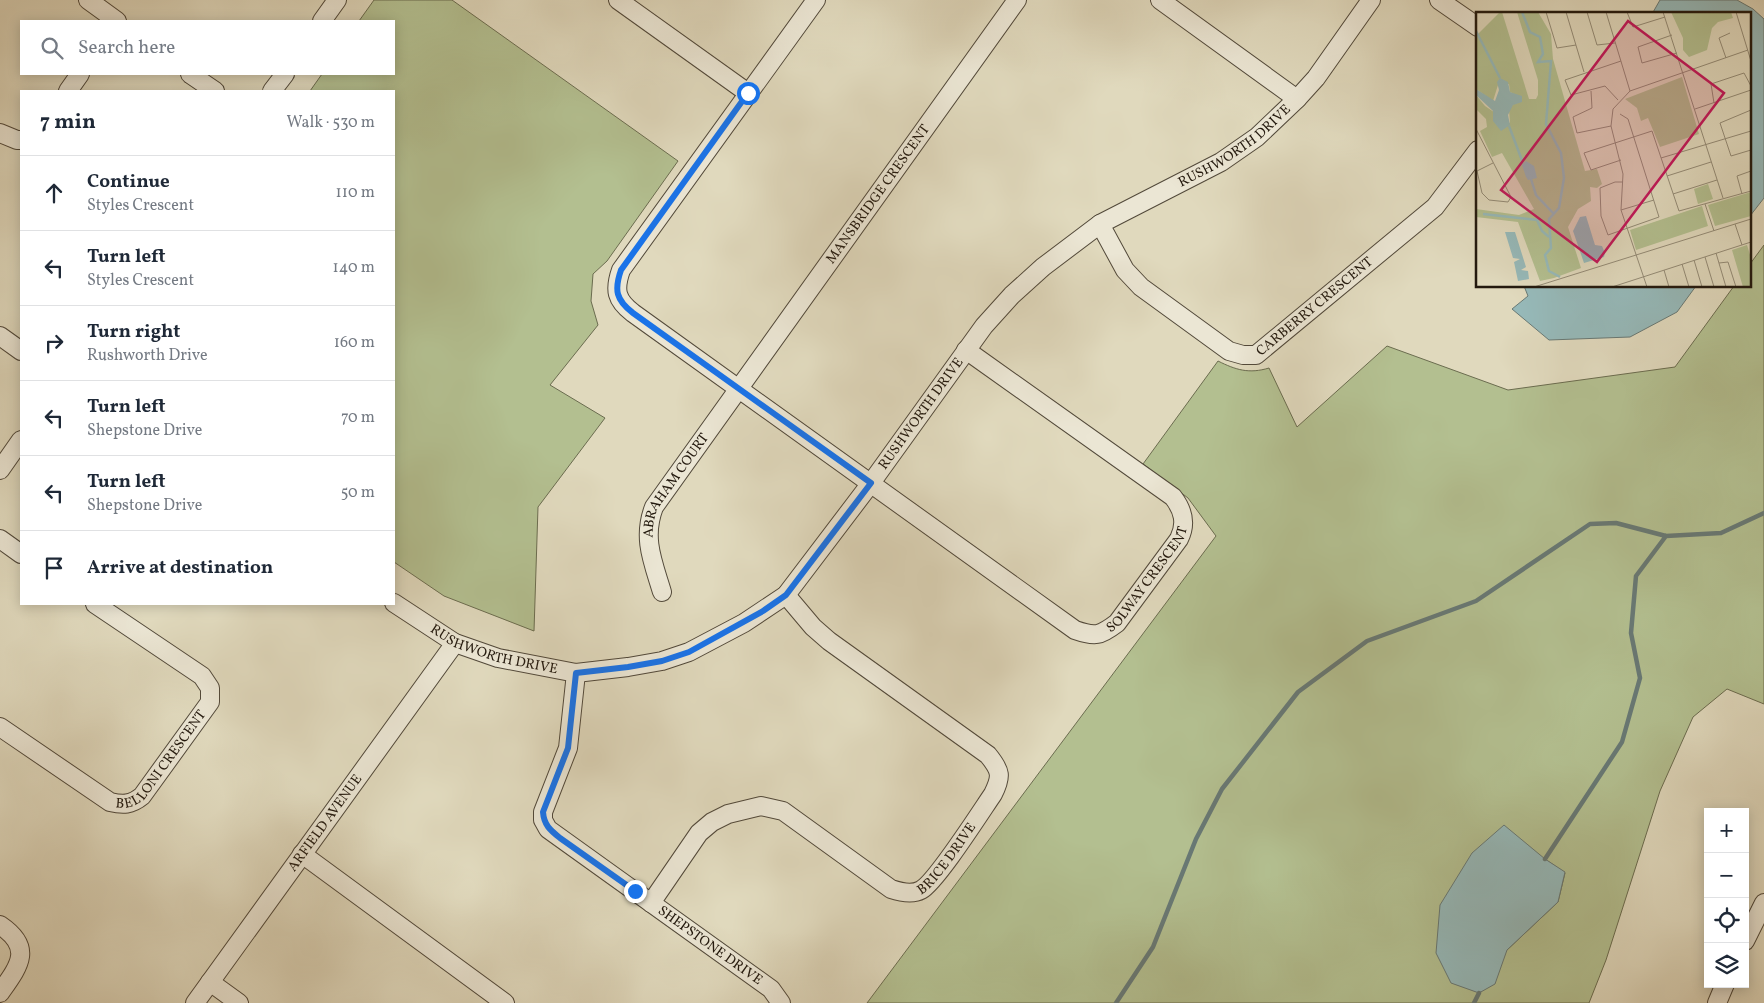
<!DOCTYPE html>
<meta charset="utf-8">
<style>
:root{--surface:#fff;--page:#f6f6f7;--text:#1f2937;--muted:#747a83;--line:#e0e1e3}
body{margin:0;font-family:Vollkorn,serif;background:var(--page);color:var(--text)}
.controls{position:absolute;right:15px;bottom:15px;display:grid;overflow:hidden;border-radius:0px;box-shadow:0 2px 12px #0003}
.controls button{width:45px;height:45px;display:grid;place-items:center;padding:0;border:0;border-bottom:1px solid var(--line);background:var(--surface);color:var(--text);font:25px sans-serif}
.stop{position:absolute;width:15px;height:15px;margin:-11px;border:4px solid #1a73e8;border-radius:50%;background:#fff}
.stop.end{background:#1a73e8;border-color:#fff;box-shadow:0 1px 5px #0008}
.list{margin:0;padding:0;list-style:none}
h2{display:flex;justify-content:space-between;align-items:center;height:65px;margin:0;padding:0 20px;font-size:21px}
h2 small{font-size:16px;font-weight:400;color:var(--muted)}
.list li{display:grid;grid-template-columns:32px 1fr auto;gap:15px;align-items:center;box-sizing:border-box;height:75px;padding:0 20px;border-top:1px solid var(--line)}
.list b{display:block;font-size:19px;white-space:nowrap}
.list p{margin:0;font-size:16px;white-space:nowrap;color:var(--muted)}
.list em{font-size:16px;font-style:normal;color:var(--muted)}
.icon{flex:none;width:28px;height:28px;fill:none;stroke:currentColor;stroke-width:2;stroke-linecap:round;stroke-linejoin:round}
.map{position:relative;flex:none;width:1764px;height:1003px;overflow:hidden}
.search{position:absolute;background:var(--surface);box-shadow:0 2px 12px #0003;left:20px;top:20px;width:375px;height:55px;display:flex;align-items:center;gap:12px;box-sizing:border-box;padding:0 18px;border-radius:0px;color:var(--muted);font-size:19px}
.panel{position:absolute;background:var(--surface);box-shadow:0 2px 12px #0003;left:20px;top:90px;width:375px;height:515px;border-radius:0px}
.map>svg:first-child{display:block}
.green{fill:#b3bf90;stroke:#6b6c4f;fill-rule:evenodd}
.water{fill:#96b9b9;stroke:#687975}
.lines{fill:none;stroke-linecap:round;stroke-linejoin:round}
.stream{stroke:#687975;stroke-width:4.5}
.minor-casing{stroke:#52493a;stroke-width:20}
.minor{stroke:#ebe6d4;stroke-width:18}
.route{stroke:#1a73e8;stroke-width:6}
.labels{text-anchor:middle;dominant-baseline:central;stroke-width:4;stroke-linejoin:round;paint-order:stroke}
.street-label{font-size:14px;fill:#23190e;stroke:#ebe6d4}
.inset-river{fill:none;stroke:#96b9b9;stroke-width:2.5}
.inset-road{fill:none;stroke:#948c77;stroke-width:1}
.view{fill:#c2185b;fill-opacity:0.15;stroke:#c2185b;stroke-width:2.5}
.inset-edge{fill:none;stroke:#23190e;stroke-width:2.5}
</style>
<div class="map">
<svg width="1764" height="1003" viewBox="0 0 1764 1003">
<rect width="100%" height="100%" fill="#e0d9bd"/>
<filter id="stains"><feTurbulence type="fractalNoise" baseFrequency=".004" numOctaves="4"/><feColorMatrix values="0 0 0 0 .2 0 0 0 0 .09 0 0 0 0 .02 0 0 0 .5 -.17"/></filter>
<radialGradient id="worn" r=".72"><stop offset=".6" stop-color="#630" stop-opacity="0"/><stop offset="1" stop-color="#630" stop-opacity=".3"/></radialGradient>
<!-- green -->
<path class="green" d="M374,0H452L678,161L607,261L593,274L591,301L598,325L550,385L605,418L538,507L534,631L444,596L394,562V91H310L322,74H394V21H359Z
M1764,245V704L1727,689L1693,717L1660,791L1606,960L1589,1003H867L1216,536L1188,498L1143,464L1218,361C1236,370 1249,374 1269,368L1297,427L1387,346L1508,390L1675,367L1734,286H1750V264ZM1545,859L1565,873L1558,902L1507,950Z"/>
<!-- water -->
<path class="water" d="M1660,0H1737L1753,9L1764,19V198L1750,216V14H1652Z
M1524,286H1696L1677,312L1630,337L1549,340L1512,309L1528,296Z
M1504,825L1545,859L1565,872L1558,902L1507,950L1495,984L1479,993L1451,983L1436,953L1440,905L1472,853Z"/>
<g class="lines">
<!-- stream -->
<path class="stream" d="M1545,859L1622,742L1640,678L1631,633L1636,576L1666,536
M1116,1003L1153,947L1196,839L1222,789L1298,692L1367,641L1476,601L1590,524L1616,523L1666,536L1721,533L1764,513
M1474,1003L1479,993"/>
<!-- minor casing -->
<g class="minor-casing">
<g id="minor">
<path d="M88,0L117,21"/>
<path d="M618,0L748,93"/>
<path id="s1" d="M816,0L621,270C614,290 616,300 633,313L1075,630C1095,637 1100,636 1117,623L1179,539C1187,523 1183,510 1173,497L966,350"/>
<path d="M1160,0L1297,99"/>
<path d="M1439,0L1478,27"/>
<path d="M322,21L337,0"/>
<path d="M190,74L215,91"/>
<path d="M68,91L80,74"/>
<path d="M272,91L285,74"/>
<path d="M0,133L17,140H21"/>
<path id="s2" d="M1100,224L1125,270L1141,287L1229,351L1243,355H1256L1435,207L1478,150"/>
<path d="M0,336L21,351"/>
<path d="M0,470L21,440"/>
<path d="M0,539L21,554"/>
<path id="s3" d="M662,592C653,562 642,538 654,507L1017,0"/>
<path id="s4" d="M394,603L455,643L498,658L576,673L628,667L662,661L689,652L744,623L786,595L871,483L984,326L1012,295L1043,267L1100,224L1221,162L1257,137L1297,99L1316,78L1371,0"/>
<path id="s5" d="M576,673L568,748L543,812V820L548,829L771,989L781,1003"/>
<path id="s6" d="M0,727L110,802C123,805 131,805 142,796L210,702V688L202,676L95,604"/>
<path d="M302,854L505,1003"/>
<path id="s7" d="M651,903L699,833L712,822L728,814L761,806L783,811L891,889C900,892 912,895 921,890C936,882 980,813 993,794C1002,776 1001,771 988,755L829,641L813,627L786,595"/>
<path d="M0,925C34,948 19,966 0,993"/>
<path d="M1745,941L1764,903"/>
<path d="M210,982L239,1003"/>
<path id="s8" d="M195,1003L455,643"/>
<path d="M1717,1003L1725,984"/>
</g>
</g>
<!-- minor -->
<use href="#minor" class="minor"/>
</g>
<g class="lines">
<!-- route -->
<path class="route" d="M635,891L560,838C550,830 544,825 543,812L568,748L576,673L628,667L662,661L689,652L763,611L786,595L871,483L633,313C616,300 614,290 621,270L748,93"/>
</g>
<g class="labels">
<!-- street labels -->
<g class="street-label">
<text stroke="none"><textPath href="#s4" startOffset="1071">RUSHWORTH DRIVE</textPath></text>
<text stroke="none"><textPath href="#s3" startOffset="472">MANSBRIDGE CRESCENT</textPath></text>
<text stroke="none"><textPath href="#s2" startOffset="288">CARBERRY CRESCENT</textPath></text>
<text stroke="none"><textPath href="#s4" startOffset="652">RUSHWORTH DRIVE</textPath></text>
<text stroke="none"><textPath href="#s3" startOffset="116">ABRAHAM COURT</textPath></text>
<text stroke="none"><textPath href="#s1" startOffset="1025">SOLWAY CRESCENT</textPath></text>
<text stroke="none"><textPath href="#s4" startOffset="112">RUSHWORTH DRIVE</textPath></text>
<text stroke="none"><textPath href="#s6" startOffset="205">BELLONI CRESCENT</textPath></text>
<text stroke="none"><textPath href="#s8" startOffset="222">ARFIELD AVENUE</textPath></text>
<text stroke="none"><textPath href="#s7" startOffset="381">BRICE DRIVE</textPath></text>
<text stroke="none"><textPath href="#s5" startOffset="362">SHEPSTONE DRIVE</textPath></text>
</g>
</g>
<!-- overview -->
<g transform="translate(1476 12)">
<rect width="275" height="275" fill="#e0d9bd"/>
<path d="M24,0H26L53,87H60L62,83V68L41,0H62L75,22L77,47L109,159L121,157L126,172L121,176L114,175L115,189L102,197L92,215L105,256L78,266L64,269L42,210L0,205V197L43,203L58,197L26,141L16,145L4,119L11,115L10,107L0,97V83L9,94L34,111L33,98L42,84L34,80L33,72L22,73L17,89L0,77V24ZM195,0H255L257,6L242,10L236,16L231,38L213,45L207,38V26ZM206,65L223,122L184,135L172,106L165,109L161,96L149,87ZM232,172L237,187L222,192L218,177ZM275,180V204L239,214L232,193ZM226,194L232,214L160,238L154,218ZM271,233L275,246V275H267L256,238Z" fill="#b3bf90"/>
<path d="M24,66L32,70L34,80L46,84V90L37,93L32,103L34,113L25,119L17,109V99L0,83V77L19,89L23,78L21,70ZM50,149L58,154L61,166L52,168L50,165L46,153ZM110,204L119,233L126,234L129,241L128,245L108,251L97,219L104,205ZM29,220H39L50,255L45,258L52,259L53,267L42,269L38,250L44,247L37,246Z" fill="#96b9b9"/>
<path class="inset-river" d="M46,0L54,20L64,25L67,42L62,50L75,49L70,112L85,141L88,166L83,196L73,207L75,236L69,243L73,259L84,265M0,19L24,66M33,114L47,151M55,167L60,183L77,201M7,202L61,208L66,219L73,225"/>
<path class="inset-road" d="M70,0L81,36L100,33M90,0L108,60M111,0L121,33L139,31M130,0L154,79M151,0L157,15L189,5M187,0L247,186M260,0L275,49M196,23L162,35L166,51L201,41M250,46L243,26L254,21M115,79L116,96L97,105L101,121L135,114M142,88L129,74L95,83L89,68L145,49M238,91L235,72L268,61L275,74M219,97L275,78M275,98L244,111L255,144L275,138M144,102L152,107L183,205L132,223L125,204L124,176L139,170H147M0,117L35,185L32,190L13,188L6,181L1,159L17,151M185,146L275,119M145,148L115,158L108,141L176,119L203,199L275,179M191,164L235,150M197,182L241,168M266,182L261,164L275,159M229,192L238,219M145,198L178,188M259,212L266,233M240,241L250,275M229,245L238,275M218,248L226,275M243,251L252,250L260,275M206,252L213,275M188,258L193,275M58,275L275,207M136,275L275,230M171,275L145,198L147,162L135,114L137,97L154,79L272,38"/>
<path class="view" d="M152,9L248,81L121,250L25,178Z"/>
<rect width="275" height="275" class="inset-edge"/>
</g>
<rect width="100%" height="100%" filter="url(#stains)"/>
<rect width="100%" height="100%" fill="url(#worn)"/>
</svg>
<div class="controls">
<button>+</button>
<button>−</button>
<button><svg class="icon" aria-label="locate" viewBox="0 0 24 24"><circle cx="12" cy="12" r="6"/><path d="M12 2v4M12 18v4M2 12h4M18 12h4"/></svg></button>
<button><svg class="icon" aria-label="layers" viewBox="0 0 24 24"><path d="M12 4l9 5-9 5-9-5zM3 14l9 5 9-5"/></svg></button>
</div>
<div class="stop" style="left:748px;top:93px"></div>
<div class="stop end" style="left:635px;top:891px"></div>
<div class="search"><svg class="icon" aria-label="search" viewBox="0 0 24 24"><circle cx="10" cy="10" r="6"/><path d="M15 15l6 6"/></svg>Search here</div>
<section class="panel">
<h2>7 min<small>Walk · 530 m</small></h2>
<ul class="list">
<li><svg class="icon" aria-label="ahead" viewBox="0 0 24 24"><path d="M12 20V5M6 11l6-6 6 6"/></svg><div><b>Continue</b><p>Styles Crescent</p></div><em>110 m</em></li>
<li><svg class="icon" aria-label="left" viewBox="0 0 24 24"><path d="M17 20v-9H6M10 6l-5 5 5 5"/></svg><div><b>Turn left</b><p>Styles Crescent</p></div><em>140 m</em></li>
<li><svg class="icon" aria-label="right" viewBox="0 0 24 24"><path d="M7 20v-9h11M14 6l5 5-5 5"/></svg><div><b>Turn right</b><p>Rushworth Drive</p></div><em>160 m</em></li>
<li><svg class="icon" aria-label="left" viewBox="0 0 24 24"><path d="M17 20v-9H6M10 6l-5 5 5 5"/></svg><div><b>Turn left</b><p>Shepstone Drive</p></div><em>70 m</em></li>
<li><svg class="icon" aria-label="left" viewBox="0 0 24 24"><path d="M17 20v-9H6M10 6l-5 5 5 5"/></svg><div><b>Turn left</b><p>Shepstone Drive</p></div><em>50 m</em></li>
<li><svg class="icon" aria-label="arrive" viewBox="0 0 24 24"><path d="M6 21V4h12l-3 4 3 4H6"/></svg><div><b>Arrive at destination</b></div></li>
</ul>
</section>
</div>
